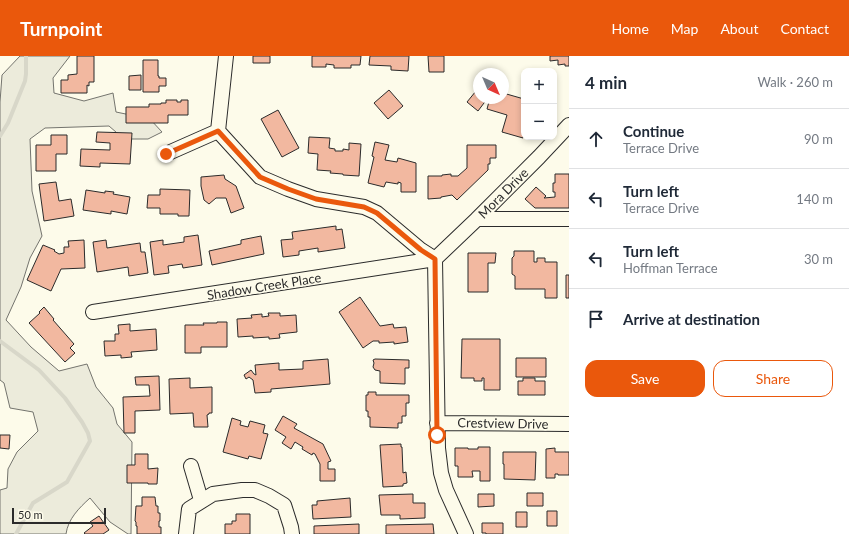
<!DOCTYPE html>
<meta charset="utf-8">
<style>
:root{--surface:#fff;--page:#f2f2f3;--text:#1f2937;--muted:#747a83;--line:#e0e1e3;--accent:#ea580c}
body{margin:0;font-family:Lato,sans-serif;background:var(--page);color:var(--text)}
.controls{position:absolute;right:12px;top:12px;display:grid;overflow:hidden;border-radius:8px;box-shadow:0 2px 6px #0003}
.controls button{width:36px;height:36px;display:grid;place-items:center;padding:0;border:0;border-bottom:1px solid var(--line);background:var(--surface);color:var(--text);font:20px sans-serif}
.compass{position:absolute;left:473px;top:12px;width:36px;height:36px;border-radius:50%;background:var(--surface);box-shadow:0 2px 6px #0003;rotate:136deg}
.scale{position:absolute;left:12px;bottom:10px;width:94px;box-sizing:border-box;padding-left:4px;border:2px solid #2b2b2b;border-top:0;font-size:11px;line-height:14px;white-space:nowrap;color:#2b2b2b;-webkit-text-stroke:3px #fdfbea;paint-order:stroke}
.stop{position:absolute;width:12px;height:12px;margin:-9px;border:3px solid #ea580c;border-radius:50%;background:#fff}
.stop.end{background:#ea580c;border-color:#fff;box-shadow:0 1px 4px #0008}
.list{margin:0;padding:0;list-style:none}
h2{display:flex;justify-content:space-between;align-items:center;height:52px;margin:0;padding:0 16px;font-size:17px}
h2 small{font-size:13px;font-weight:400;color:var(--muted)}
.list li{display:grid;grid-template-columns:26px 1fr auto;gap:12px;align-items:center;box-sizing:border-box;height:60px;padding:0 16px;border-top:1px solid var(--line)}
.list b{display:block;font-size:15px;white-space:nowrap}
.list p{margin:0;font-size:13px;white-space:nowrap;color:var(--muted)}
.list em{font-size:13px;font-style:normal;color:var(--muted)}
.actions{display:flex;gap:8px;padding:12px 16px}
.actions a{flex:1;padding:9px 0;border:1px solid var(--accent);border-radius:12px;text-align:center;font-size:14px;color:var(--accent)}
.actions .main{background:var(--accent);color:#fff}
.icon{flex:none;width:22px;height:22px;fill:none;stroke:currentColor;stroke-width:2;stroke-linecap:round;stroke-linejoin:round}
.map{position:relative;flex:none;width:569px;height:478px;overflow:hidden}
header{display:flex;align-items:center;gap:24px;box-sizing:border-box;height:56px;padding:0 20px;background:var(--accent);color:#fff}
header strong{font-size:19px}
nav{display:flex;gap:22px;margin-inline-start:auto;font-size:14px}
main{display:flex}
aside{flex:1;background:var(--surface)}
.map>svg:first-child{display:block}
.green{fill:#ecebdb;stroke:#74746e}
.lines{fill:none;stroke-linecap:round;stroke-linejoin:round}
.stream{stroke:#d8d7c9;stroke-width:4}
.building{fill:#f2b8a0;stroke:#2b2b2b}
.minor-casing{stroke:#2b2b2b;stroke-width:16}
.minor{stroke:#fdfbea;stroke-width:14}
.route{stroke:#ea580c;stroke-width:5}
.labels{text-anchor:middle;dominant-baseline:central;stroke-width:3;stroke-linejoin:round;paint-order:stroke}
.street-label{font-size:13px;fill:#2b2b2b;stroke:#fdfbea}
</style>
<header>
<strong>Turnpoint</strong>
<nav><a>Home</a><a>Map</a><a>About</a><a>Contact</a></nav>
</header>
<main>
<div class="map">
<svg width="569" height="478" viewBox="0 0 569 478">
<rect width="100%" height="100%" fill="#fdfbea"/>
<!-- green -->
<path class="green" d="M20,0H70L53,22L54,37L84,45L113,37L116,56L150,63L162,76L148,83H124L109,70L45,72L30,83L32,135L42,180L30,202L21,231L6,264L31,291L59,315L87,308L96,331L113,352L117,368L132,386L131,478H128L110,466L90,442C79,452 68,463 66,478H0V434L7,432L8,413L17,396L38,375L33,356L10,352L4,327L0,324V46L2,19Z"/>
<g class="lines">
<!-- stream -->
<path class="stream" d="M0,80L8,67L25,25L26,18V0
M0,285L39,314L65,342L82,366L88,377L90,385L67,426L33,447L16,478"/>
</g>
<!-- building -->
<path class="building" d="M77,0H94V26H89V30L87,29V37H61V24H68V19L77,18Z
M253,0H270V7H253Z
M312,0H361L360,9H351V12H334V9L326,8V11H312Z
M370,0H409L408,15L391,14V10L369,9Z
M428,0H444V16H429Z
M550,0H569V10H565V8L558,9V4L550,5Z
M143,4H158V20H159V22H166V30H159V36H143Z
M141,19V34H129V20Z
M389,34L403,50L388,63L374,47Z
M476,35L479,37V42H486L487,43L478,55L467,46Z
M503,37L524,43V78L523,82L502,76L507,59L487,53L490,42H503Z
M166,44H177V46H181V44H188V59H168V67H126V51H149V48H161V47H166Z
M278,54L299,92L282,101L261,63Z
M97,76L132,77L130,108L100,107V111L80,110L81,93L110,94V87L96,86Z
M51,79H67V98H56V115H36V89H51Z
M309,81L330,82L329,92L335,93V95H343V93L349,94V87L361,88L359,120L343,119V118L330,117L331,115L317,114L318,98L308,97Z
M375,86L389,89L385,104L397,106L398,102L416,107V136H401V127L398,126V128L386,126L384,131L368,127L374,101L372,100Z
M467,89H496V102H490V108H488V114L457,144L452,139L441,141V142L428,143V120H442V119L451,118V120H458L467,112Z
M555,118H569V152H535L525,143L536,131L546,140L544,142L555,141V136H553V127H555Z
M224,119L225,123L236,130L244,152L231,157L226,142H216L209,148L204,144L201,130V121Z
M56,126L59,145L71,143L74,160L44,165L39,128Z
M160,133L190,134L189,160H178V158H160V152H147L148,139H160Z
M86,134L105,137V135L114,136L113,138L130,141L127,158L111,155V158L83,154Z
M336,170V174L342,173L345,192L318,196V192L299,195V199L283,201L281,184L293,183L292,176Z
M198,179L202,209L183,212L182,208L168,210L169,217L154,219L150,186L163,184V189L184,186V181Z
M261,180L264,198L212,209L209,195L241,188V184Z
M84,184L85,212L61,213L51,235L27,224L43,189L55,194L54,195L59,198L64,197V191H69L68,185Z
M106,184L107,192L140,187L141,196H145L148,217L129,220L128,211L97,216L93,186Z
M514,195H534V206H537V202H545V206H557V242H545V233H515V220L512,218V202L514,200Z
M468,197H496L495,207H488V236H468Z
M566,219H569V242H566Z
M360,241L380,270L393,268L394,272L406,271L408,286L394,288V286L379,287V285H373L363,292L339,256Z
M44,251L54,263L53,264L74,288L70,292L75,297L65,306L29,267L40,257L39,256Z
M268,257H280V260L296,259L297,276L279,278L280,282L269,283V281L253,282V280L238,281L237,263L252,262L251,259L262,258V261L269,260Z
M217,266H227V291H201V297H185V269H204L203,267H217Z
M130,268V275L156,273L157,294L131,296L132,301L121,302V299L105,300L104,285H115V278H119L118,269Z
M462,283H500V334H484V322H482V325H474V322H461Z
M516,302H546V321H516Z
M328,303L330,328L271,333V336L255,337L253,324L249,321L246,323L244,319L251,314L254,318L256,319L255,309L279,307V314L303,313V305Z
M375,303L409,304V312H405V328L380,327V315L375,314L373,311L374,307L373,304Z
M159,320L160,354L135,355V377H124L123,341L150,340L149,329H136L135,321Z
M190,322V332L212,331V357H209V358L207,359L208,371H194L193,357L170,358L169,323Z
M523,322H535V325H545V339H518V325H523Z
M368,336H376V339H409V347H406V360H402V367H398V372L370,371V361H368V355H366V339H368Z
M283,360L297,368L294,372L323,388L331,405L328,406V413H335V425H320V408L315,398L313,397L312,399L302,393L303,391L295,386L291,393L282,387L286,381L275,374Z
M232,362L241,365L240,369L248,371L250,365L265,369L263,377L268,378L261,403L249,400L248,403L223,396Z
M0,379H10L9,393L0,392Z
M401,388V391H402L403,417L406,416L407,427L403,428V430L383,431L380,389Z
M478,391H490V425H480V415H472L473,421H458V410H455V392H468V393H478Z
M555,392V396H569V419H558V418H555V422H546V393Z
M503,396H536L535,424L504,423V408H503Z
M135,398H148V413L158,412L157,428H148V427H127V409H135Z
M527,437H543V450H527Z
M413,438V447H425V462L400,463V459H381L379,439Z
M478,438H494V450L478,451Z
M142,441H155L156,450H158V457H160V465H159V471H161V478H137V470H136V466L135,465L136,450H142Z
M350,442L351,461L313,463L312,449H317V445Z
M547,455H557V470H547Z
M516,456H527V471H516Z
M236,458H250V478H225V468H232V465H236Z
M99,460L109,474L103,478H85L84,477L93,470L90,466Z
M482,467H503V478H486V477H482Z
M359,468V478H314V470Z
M433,468L434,478H386V469Z"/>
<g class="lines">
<!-- minor casing -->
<g class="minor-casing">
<path id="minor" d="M226,0L218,75L260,121L288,133L316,143L364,151L377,157L421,194L435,203
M166,98L218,75
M477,163H569
M435,203L438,392L441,417L446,434L466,478
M435,203L477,163L539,101L569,69
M93,256L435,203
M437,367L569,368
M191,410L201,444
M186,478L189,453L213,438L242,434H255L269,440L284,449L291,471L292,478"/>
</g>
<!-- minor -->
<use href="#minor" class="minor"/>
</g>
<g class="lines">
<!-- route -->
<path class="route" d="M166,98L218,75L260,121L288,133L316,143L364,151L377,157L421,194L435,203L437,379"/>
</g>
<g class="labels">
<!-- street labels -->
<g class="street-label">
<text transform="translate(503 137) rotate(-45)">Mora Drive</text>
<text transform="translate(264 230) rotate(-9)">Shadow Creek Place</text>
<text transform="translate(503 367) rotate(1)">Crestview Drive</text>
</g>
</g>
</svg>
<div class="controls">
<button>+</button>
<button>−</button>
</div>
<svg class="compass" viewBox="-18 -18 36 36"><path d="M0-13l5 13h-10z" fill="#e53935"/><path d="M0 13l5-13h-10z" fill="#747a83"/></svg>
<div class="scale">50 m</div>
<div class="stop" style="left:437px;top:379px"></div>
<div class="stop end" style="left:166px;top:98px"></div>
</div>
<aside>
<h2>4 min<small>Walk · 260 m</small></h2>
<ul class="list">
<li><svg class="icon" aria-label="ahead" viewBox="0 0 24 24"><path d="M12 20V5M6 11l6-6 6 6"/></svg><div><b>Continue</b><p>Terrace Drive</p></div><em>90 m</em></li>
<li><svg class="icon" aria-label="left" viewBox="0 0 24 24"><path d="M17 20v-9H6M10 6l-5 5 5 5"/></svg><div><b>Turn left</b><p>Terrace Drive</p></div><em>140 m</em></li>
<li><svg class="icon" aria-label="left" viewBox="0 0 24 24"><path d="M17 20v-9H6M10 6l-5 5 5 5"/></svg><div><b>Turn left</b><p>Hoffman Terrace</p></div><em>30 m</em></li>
<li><svg class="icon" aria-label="arrive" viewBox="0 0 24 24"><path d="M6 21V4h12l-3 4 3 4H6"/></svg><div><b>Arrive at destination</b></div></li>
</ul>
<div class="actions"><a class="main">Save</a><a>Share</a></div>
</aside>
</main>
